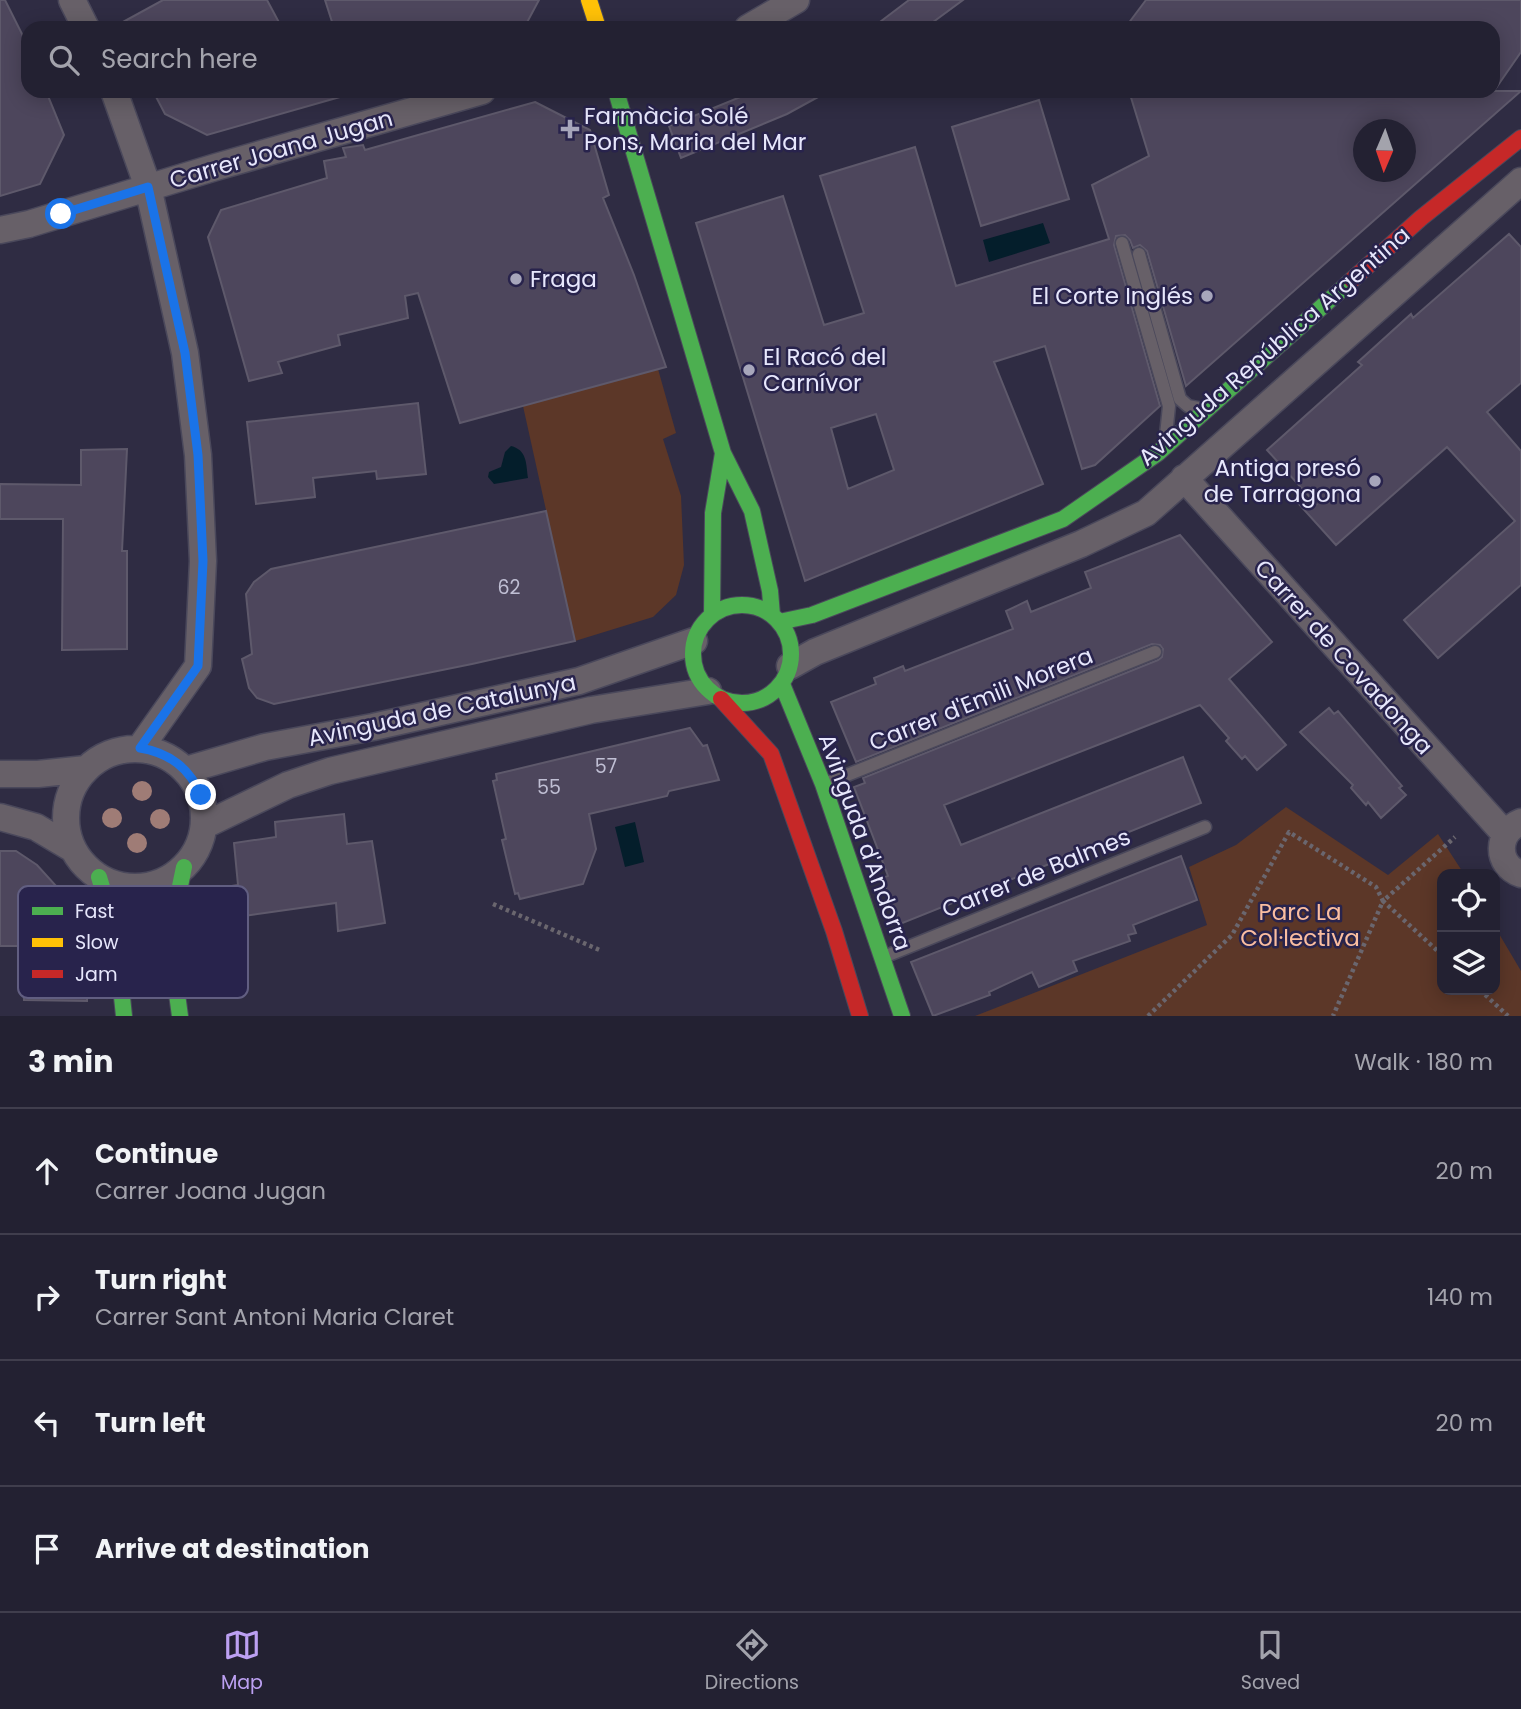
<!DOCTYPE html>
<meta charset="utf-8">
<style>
:root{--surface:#232132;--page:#2f2e3e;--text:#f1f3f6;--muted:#a3a3ac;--line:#403e4d;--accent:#bca0f2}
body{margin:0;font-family:Poppins,sans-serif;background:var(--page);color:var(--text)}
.controls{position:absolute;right:21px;bottom:21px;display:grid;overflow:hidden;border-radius:14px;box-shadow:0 4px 18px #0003}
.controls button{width:63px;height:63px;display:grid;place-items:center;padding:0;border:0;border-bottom:2px solid var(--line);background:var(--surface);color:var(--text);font:35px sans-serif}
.compass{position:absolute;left:1353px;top:119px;width:63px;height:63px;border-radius:50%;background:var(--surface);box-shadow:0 4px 18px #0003;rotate:182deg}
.stop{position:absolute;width:21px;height:21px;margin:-16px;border:5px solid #1a73e8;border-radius:50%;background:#fff}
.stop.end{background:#1a73e8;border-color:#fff;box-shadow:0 2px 7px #0008}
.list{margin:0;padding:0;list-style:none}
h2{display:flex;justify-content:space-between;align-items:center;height:91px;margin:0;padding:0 28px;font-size:30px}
h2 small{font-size:23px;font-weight:400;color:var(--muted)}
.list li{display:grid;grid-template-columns:46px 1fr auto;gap:21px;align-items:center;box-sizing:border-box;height:126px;padding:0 28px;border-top:2px solid var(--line)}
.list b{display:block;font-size:26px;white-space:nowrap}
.list p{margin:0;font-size:23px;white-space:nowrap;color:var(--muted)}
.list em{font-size:23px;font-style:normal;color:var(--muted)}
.icon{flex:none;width:38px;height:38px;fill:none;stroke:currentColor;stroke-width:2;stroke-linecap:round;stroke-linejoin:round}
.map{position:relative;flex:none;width:1521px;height:1016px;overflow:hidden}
.search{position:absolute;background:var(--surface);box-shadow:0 4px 18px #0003;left:21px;right:21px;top:21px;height:77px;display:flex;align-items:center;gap:18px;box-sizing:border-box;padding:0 24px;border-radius:21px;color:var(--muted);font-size:26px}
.sheet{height:595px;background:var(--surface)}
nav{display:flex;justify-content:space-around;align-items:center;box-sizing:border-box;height:98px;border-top:2px solid var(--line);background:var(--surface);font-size:19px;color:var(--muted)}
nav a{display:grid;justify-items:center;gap:4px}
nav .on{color:var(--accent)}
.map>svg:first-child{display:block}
.green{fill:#5c3728}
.water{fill:#041e2b}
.building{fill:#4d465c;stroke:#5e596b;stroke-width:2;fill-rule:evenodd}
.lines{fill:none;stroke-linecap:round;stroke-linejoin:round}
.lane-casing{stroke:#4a485b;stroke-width:15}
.street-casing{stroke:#4a485b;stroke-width:29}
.fast-casing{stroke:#4a485b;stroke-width:18}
.slow-casing{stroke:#4a485b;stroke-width:18}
.jam-casing{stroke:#4a485b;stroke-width:18}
.path{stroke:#6a666e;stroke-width:4.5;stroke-dasharray:3.5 3.5;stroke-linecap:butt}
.lane{stroke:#676068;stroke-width:12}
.street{stroke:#676068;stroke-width:26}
.fast{stroke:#4caf50;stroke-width:16}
.slow{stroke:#ffc107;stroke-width:16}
.jam{stroke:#c62828;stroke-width:16}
.tree{fill:#9f7c76}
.route{stroke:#1a73e8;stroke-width:9}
.poi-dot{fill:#a7a6bb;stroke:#28234c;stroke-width:2.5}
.labels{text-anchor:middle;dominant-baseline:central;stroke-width:5;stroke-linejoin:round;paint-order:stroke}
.number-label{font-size:19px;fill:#c0bfd4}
.poi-label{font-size:23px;fill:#e7e7fc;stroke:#28234c;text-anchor:start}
.street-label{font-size:23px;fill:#e7e7fc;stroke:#28234c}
.park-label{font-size:23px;fill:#fbbea0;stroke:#28234c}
.key{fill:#28234c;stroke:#615e81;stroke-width:2}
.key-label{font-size:19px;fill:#e7e7fc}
</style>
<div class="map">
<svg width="1521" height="1016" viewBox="0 0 1521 1016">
<rect width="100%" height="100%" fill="#2f2c43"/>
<!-- green -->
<path class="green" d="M658,369L676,433L663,439L681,496L684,565L676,595L653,617L575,641L523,406Z
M1286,807L1388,875L1438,834L1464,874H1442V990H1495V927L1521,971V1016H975L1207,925L1189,867L1236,845Z"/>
<!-- water -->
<path class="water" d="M1043,223L1050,243L989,262L983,240Z
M511,446C527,450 526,463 528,478L494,484L488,477L489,472L501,467L505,452Z
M635,822L644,862L625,867L615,827Z"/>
<!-- building -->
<path class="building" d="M0,0H5L28,46V91H46L64,135L40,184L0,196Z
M163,0H267L282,28H112Z
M325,0H539L524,28H334Z
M909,0H963L925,28H872Z
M1146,0H1521V52L1494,91H1521L1186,386L1147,251L1140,245L1133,248L1130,240L1125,235L1116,236L1114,245L1160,406L1095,465L1082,469L1045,346L994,362L1043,484L805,581L696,223L783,196L824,325L864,313L820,176L915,147L956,286L1109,239L1092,185L1149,156L1129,91H1493V28H1125ZM1363,130H1405V172H1363ZM876,414L894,470L848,489L831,428Z
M153,91H339L340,97L207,135L165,114Z
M755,91H829L787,114L681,158L669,126Z
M1039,100L1069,199L981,226L952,127Z
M535,102L590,130L609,195L603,198L634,275L666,367L460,423L418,293L405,296L408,318L338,335L340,345L278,362L282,373L249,381L208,237L221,210L327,178L324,161L346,157L343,148L363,145L365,150Z
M1509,234L1521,247V383L1487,412L1521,451V585L1438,658L1404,620L1515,521L1447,447L1336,545L1298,503L1316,504L1267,450L1362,365L1358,362L1411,314L1413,318Z
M418,403L426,474L377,479L376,471L313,478L315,497L256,504L247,422Z
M127,449L122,551H127V649L62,650L63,519H0V484L81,485V450Z
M546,511L575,641L472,664L274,704L257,698L249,688L242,659L252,654L246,594L254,582L271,569Z
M1180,535L1272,642L1229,679L1286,745L1257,770L1245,756L1242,759L1226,741L1229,738L1200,705L944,805L961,845L1183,757L1201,803L900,924L882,878L888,876L854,787L865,783L863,778L1158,660L1162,657L1163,649L1160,645L1152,644L856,762L831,702L876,684L874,678L903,666L905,671L1013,629L1006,611L1027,601L1031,612L1091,588L1085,572Z
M1329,708L1334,714L1338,711L1402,786L1399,788L1406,795L1381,818L1368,802L1366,805L1351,788L1353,785L1300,732Z
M690,728L703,746L707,745L719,780L669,791L667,796L589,814L596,849L583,884L520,899L518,893L515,894L502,840L506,839L493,781L497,780L496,774Z
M344,814L347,844L372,841L385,923L338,931L336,903L223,919L218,888L238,885L234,843L276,837L275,822Z
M0,851H16L37,865L67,898L89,948L87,1001L24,1000L21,946H0Z
M1181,856L1197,900L1133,925L1136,933L1128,935L1130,941L1073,961L1077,971L1039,987L1032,972L989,992L990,995L933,1016L911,962Z"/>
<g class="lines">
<!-- lane casing -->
<g class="lane-casing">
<path id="lane" d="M1122,243L1169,406L1166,435
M1139,254L1180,399L1188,406L1198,408
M827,783L1155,652
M886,956L1205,827"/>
</g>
<!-- street casing -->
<g class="street-casing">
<path id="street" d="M72,0L86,28
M748,28L796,0
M114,91L148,187L185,353L198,455L203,561L198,666L140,748
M0,230L29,224L216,167L482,91
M1184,478L1505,834
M790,666L815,652L1081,544L1146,513L1521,181
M66 818a69 69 0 1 1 138 0a69 69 0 1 1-138 0Z
M186,770L265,747L373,727L579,681L694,641
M0,774H38L86,769
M0,817L36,827L73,849
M1521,822C1496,832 1495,865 1521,874
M205,825L288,785L330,771L591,710L708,691"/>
</g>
<!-- fast casing -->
<g class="fast-casing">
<path id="fast" d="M616,91L723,453L752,511L770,591L772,615
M693 654a49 49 0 1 1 98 0a49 49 0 1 1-98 0Z
M712,615L713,513L723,453
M779,622L812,615L1063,519L1158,453L1352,280
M782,684L823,784L902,1016
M99,877L115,931L124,1016
M180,1016C172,964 172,918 184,867"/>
</g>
<!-- slow casing -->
<g class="slow-casing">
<path id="slow" d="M589,0L598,28"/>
</g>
<!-- jam casing -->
<g class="jam-casing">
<path id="jam" d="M1352,280L1421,218L1521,138
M721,699L771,754L834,931L860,1016"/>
</g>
<!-- path -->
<path class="path" d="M493,904L602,951
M1442,955L1383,901L1455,837
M1480,990L1508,1016
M1148,1016L1232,935L1289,832L1376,887L1383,901L1333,1016"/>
<!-- lane -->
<use href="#lane" class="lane"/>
<!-- street -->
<use href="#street" class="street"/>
<!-- fast -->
<use href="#fast" class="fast"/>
<!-- slow -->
<use href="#slow" class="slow"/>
<!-- jam -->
<use href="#jam" class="jam"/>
</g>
<!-- trees -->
<g class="tree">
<circle cx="142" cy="791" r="10"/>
<circle cx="112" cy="818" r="10"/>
<circle cx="160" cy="819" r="10"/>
<circle cx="137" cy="843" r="10"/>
</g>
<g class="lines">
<!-- route -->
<path class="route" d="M61,214L148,187L185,353L198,455L203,561L198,666L140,748C170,753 189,768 201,795"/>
</g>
<!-- markers -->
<g class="poi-dot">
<path d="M566.5 118.5h7v7h7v7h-7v7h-7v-7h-7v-7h7z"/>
<circle cx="516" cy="279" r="7"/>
<circle cx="1207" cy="296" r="7"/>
<circle cx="749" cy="370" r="7"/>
<circle cx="1375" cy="481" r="7"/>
</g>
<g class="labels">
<!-- number labels -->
<g class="number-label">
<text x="509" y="587">62</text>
<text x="606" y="766">57</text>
<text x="549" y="787">55</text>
</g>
<!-- poi labels -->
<g class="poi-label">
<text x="584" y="116">Farmàcia Solé<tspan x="584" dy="26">Pons, Maria del Mar</tspan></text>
<text x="530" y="279">Fraga</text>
<text x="1193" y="296" text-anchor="end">El Corte Inglés</text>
<text x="763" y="357">El Racó del<tspan x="763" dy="26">Carnívor</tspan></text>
<text x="1361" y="468" text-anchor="end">Antiga presó<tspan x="1361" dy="26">de Tarragona</tspan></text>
</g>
<!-- street labels -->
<g class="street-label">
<text transform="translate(281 149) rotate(-16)">Carrer Joana Jugan</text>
<text transform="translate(1274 346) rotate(-41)">Avinguda República Argentina</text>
<text transform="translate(1344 657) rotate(48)">Carrer de Covadonga</text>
<text transform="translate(981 699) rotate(-22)">Carrer d'Emili Morera</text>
<text transform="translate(442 710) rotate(-12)">Avinguda de Catalunya</text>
<text transform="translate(865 842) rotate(70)">Avinguda d'Andorra</text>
<text transform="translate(1036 873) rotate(-22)">Carrer de Balmes</text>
</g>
<!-- park labels -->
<g class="park-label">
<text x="1300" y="912">Parc La<tspan x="1300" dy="26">Col·lectiva</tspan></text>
</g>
</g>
<!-- legend -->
<rect x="18" y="886" width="230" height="112" rx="10" class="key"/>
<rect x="32" y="907" width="31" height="8" fill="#4caf50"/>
<rect x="32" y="938" width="31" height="9" fill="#ffc107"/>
<rect x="32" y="970" width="31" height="8" fill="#c62828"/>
<g class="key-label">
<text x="75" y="918">Fast</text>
<text x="75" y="949">Slow</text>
<text x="75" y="981">Jam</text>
</g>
</svg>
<div class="controls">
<button><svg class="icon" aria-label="locate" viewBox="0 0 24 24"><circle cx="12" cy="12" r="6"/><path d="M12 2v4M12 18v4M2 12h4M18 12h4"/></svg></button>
<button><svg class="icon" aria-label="layers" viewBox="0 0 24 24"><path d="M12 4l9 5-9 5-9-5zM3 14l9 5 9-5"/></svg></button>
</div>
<svg class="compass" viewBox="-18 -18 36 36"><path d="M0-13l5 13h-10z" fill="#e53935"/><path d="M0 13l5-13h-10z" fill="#a3a3ac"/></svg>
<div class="stop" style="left:61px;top:214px"></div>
<div class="stop end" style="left:201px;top:795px"></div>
<div class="search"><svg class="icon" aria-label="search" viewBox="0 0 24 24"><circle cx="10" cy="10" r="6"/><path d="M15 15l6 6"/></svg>Search here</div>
</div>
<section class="sheet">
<h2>3 min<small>Walk · 180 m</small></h2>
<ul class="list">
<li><svg class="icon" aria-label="ahead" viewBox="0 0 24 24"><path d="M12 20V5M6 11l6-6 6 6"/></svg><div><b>Continue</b><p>Carrer Joana Jugan</p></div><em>20 m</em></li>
<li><svg class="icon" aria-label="right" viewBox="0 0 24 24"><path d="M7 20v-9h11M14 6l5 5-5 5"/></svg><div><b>Turn right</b><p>Carrer Sant Antoni Maria Claret</p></div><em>140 m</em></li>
<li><svg class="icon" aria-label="left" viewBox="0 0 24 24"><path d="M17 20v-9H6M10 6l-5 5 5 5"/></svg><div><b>Turn left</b></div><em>20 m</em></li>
<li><svg class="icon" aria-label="arrive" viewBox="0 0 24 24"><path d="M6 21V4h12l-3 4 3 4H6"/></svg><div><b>Arrive at destination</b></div></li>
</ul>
</section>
<nav>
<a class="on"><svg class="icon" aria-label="map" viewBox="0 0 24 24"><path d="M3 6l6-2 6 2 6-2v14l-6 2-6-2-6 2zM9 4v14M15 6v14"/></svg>Map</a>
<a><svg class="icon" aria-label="directions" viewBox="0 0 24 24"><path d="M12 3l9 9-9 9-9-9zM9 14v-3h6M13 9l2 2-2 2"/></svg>Directions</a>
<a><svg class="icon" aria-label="saved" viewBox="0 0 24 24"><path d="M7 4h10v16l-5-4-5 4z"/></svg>Saved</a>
</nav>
